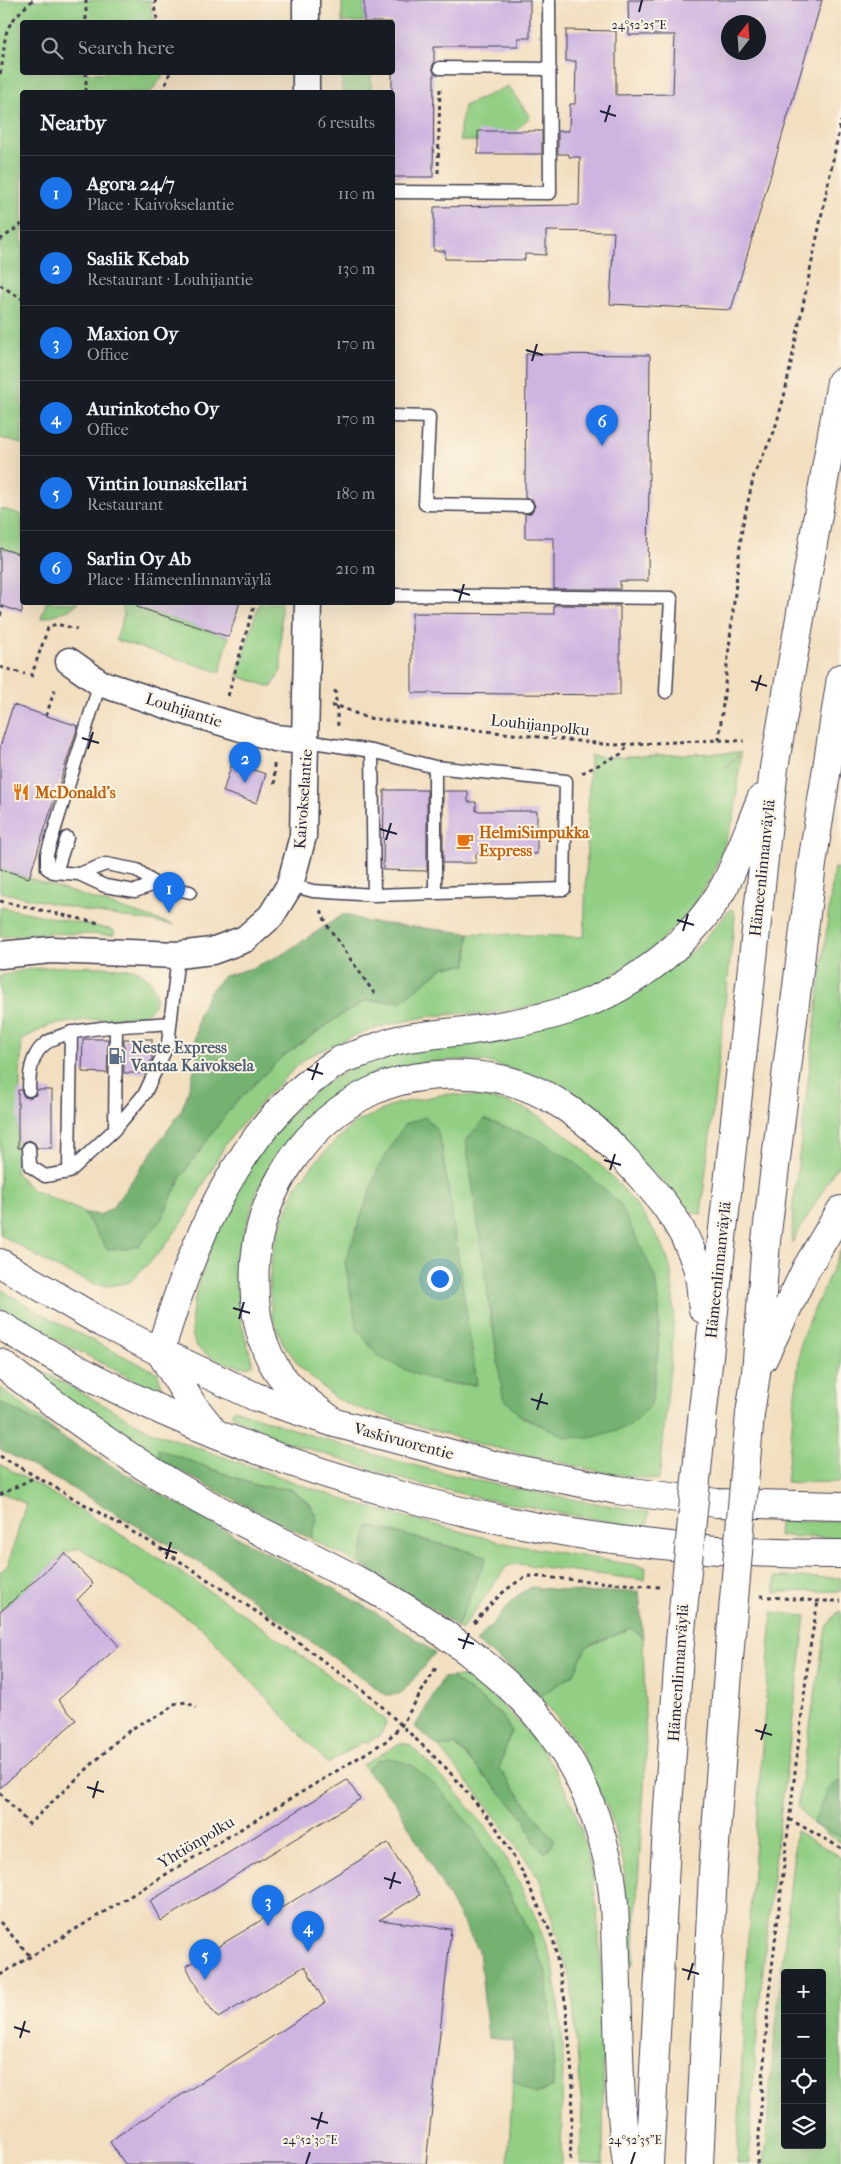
<!DOCTYPE html>
<meta charset="utf-8">
<style>
:root{--surface:#171b24;--page:#242831;--text:#f1f3f6;--muted:#9ea1a6;--line:#363941;--accent:#1a73e8}
body{margin:0;font-family:"IM FELL French Canon",serif;background:var(--page);color:var(--text)}
.controls{position:absolute;right:15px;bottom:15px;display:grid;overflow:hidden;border-radius:5px;box-shadow:0 5px 20px #0002}
.controls button{width:45px;height:45px;display:grid;place-items:center;padding:0;border:0;border-bottom:1px solid var(--line);background:var(--surface);color:var(--text);font:25px sans-serif}
.compass{position:absolute;left:721px;top:15px;width:45px;height:45px;border-radius:50%;background:var(--surface);box-shadow:0 5px 20px #0002;rotate:17deg}
.you{position:absolute;left:439px;top:1278px;width:18px;height:18px;margin:-12px;border:4px solid #fff;border-radius:50%;background:#1a73e8;box-shadow:0 0 0 8px #1a73e833}
.badge{display:grid;place-items:center;width:32px;height:32px;border-radius:50%;background:var(--accent);color:#fff;font-size:16px;font-weight:700}
.pin{position:absolute;translate:-50% -41px;filter:drop-shadow(0 1px 2px #0008)}
.pin::after{content:'';position:absolute;top:26px;width:18px;height:15px;background:inherit;clip-path:polygon(0 0,100% 0,50% 100%)}
.list{margin:0;padding:0;list-style:none}
h2{display:flex;justify-content:space-between;align-items:center;height:65px;margin:0;padding:0 20px;font-size:21px}
h2 small{font-size:16px;font-weight:400;color:var(--muted)}
.list li{display:grid;grid-template-columns:32px 1fr auto;gap:15px;align-items:center;box-sizing:border-box;height:75px;padding:0 20px;border-top:1px solid var(--line)}
.list b{display:block;font-size:19px;white-space:nowrap}
.list p{margin:0;font-size:16px;white-space:nowrap;color:var(--muted)}
.list em{font-size:16px;font-style:normal;color:var(--muted)}
.icon{flex:none;width:28px;height:28px;fill:none;stroke:currentColor;stroke-width:2;stroke-linecap:round;stroke-linejoin:round}
.map{position:relative;flex:none;width:841px;height:2164px;overflow:hidden}
.search{position:absolute;background:var(--surface);box-shadow:0 5px 20px #0002;left:20px;top:20px;width:375px;height:55px;display:flex;align-items:center;gap:12px;box-sizing:border-box;padding:0 18px;border-radius:5px;color:var(--muted);font-size:19px}
.panel{position:absolute;background:var(--surface);box-shadow:0 5px 20px #0002;left:20px;top:90px;width:375px;height:515px;border-radius:5px}
.map>svg:first-child{display:block}
.green{fill:#92cf84;stroke:#5a7860;fill-rule:evenodd}
.forest{fill:#75b272;stroke:#4c6a56}
.building{fill:#ceb5e1;fill-rule:evenodd}
.lines{fill:none;stroke-linecap:round;stroke-linejoin:round}
.lane-casing{stroke:#413e4f;stroke-width:15}
.street-casing{stroke:#413e4f;stroke-width:29}
.secondary-casing{stroke:#413e4f;stroke-width:30}
.highway-casing{stroke:#413e4f;stroke-width:30}
.path{stroke:#413e4f;stroke-width:3;stroke-dasharray:4 4;stroke-linecap:butt}
.lane{stroke:#fff;stroke-width:12}
.street{stroke:#fff;stroke-width:26}
.secondary{stroke:#fff;stroke-width:28}
.highway{stroke:#fff;stroke-width:28}
.highway-bridge-casing{stroke:#413e4f;stroke-width:30;stroke-linecap:butt}
.highway-bridge{stroke:#fff;stroke-width:28}
.ticks{fill:none;stroke:#22223b;stroke-width:2}
.labels{text-anchor:middle;dominant-baseline:central;stroke-width:4;stroke-linejoin:round;paint-order:stroke}
.street-label{font-size:16px;fill:#22223b;stroke:#fcf5e5}
.food-label{font-size:16px;font-weight:bold;fill:#c56008;stroke:#fcf5e5;text-anchor:start}
.service-label{font-size:16px;font-weight:bold;fill:#4e5e75;stroke:#fcf5e5;text-anchor:start}
.ticks-label{font-size:12px;text-anchor:middle;fill:#22223b;stroke:#fcf5e5;stroke-width:4;stroke-linejoin:round;paint-order:stroke}
</style>
<div class="map">
<svg width="841" height="2164" viewBox="0 0 841 2164">
<rect width="100%" height="100%" fill="#fcf5e5"/>
<filter id="ink" filterUnits="userSpaceOnUse"><feTurbulence type="fractalNoise" baseFrequency=".02" numOctaves="2"/><feDisplacementMap in="SourceGraphic" scale="10" xChannelSelector="R" yChannelSelector="G"/><feConvolveMatrix kernelMatrix="1 2 1 2 8 2 1 2 1" color-interpolation-filters="sRGB"/></filter>
<filter id="wash" filterUnits="userSpaceOnUse"><feTurbulence type="fractalNoise" baseFrequency=".0096" numOctaves="4" result="noise"/><feDisplacementMap in="SourceGraphic" scale="20" xChannelSelector="R" yChannelSelector="G"/><feGaussianBlur stdDeviation="1.12" result="paint"/><feColorMatrix in="noise" values="0 0 0 0 0 0 0 0 0 0 0 0 0 0 0 0 0 1.4 0 .05"/><feComposite in="paint" operator="in"/></filter>
<g filter="url(#wash)">
<rect width="100%" height="100%" fill="#f2dfc0"/>
<!-- green -->
<path class="green" d="M0,0H151L150,4L155,22H22V72L165,73L151,92H22V444L0,438Z
M342,0H364V22H342Z
M342,73H371V92H342Z
M508,86L530,117L516,131L478,141H460V129L464,106Z
M0,508L22,515V555L0,548Z
M121,602L176,603L171,618L229,637L220,672L116,640L124,614Z
M46,603V602L78,603L69,610L41,619Z
M259,603H281V670L272,687L237,676Z
M741,752L725,767L726,768L741,754L734,818L712,876L687,915L654,947L606,980L551,1003L479,1015L464,1013L430,1016L387,1025L354,1036L307,1057L267,1095L226,1143L185,1218L162,1250L130,1282L109,1286L94,1284L53,1266L0,1234V976C43,963 89,966 133,969C155,976 167,1006 141,1016L87,1020L50,1025L22,1039L16,1173L31,1189L83,1212L107,1249L161,1220L181,1177L231,1107L282,1057L341,1015L366,1001H401L444,967L467,965L469,933L584,937L590,755L607,757Z
M834,868L841,869V1163L834,1171L792,1243L793,1206Z
M0,869L174,925L92,912L0,892Z
M0,907L114,930V935L48,933L0,937Z
M731,909L733,910L735,916L701,1214L693,1213L654,1173L516,1071L488,1062L456,1060L426,1062L375,1073L332,1098L312,1115L297,1130L258,1189L240,1245L237,1269L241,1321L253,1365C244,1369 229,1364 220,1361C212,1357 199,1352 195,1343C177,1302 237,1184 261,1149C273,1133 288,1116 302,1103C321,1084 348,1069 373,1059L614,1004L640,991L695,949Z
M445,1094C471,1096 498,1098 523,1108C573,1129 663,1218 671,1273C676,1308 673,1343 669,1378C666,1412 663,1446 659,1480L607,1473L475,1443L355,1407L335,1398L301,1368L283,1343L272,1316L269,1282L274,1245L296,1186L324,1152L353,1124L396,1104ZM511,1130L537,1139L659,1309L658,1351L651,1405L566,1437L520,1416L491,1322L486,1273ZM441,1142L477,1385L443,1383Z
M841,1249V1482L786,1483L801,1340Z
M0,1289C51,1321 105,1347 158,1373L162,1389L158,1392C105,1365 52,1338 0,1308Z
M27,1363L153,1432L356,1504L509,1544L646,1567L645,1580L518,1564L507,1566L461,1630L457,1627L487,1556L369,1526L359,1564L311,1539L317,1519L310,1504L291,1489L258,1486L158,1449L160,1461L21,1370Z
M0,1387L60,1435L0,1402Z
M234,1409C270,1421 306,1434 342,1445C442,1476 546,1496 649,1512L647,1529L480,1498L411,1482L278,1439L253,1429L231,1414Z
M0,1464C134,1539 264,1622 384,1719L386,1723L381,1734L366,1744L364,1741L328,1764L200,1626L80,1548L65,1553L0,1612V1572L8,1565L26,1504L0,1492Z
M779,1520L841,1522V1538L778,1536Z
M775,1577L841,1578V1591L775,1592Z
M841,1611V1778L828,1790L814,1824L841,1837V1843L813,1824L797,1806L826,1627L837,1613Z
M772,1612L806,1616C783,1798 756,1981 749,2164H737L747,1953Z
M631,1628L643,1638L646,1754L633,1964L629,1963L624,1866L611,1816L577,1743L540,1696L574,1674L586,1647Z
M451,1677C455,1677 462,1676 466,1677C477,1681 502,1705 510,1713C591,1792 598,1888 602,1993C603,2050 604,2107 603,2164H580L582,2109L571,1981L539,1878L493,1813L439,1747L455,1745L525,1819L535,1843L545,1852L554,1841L499,1769L511,1731L502,1715Z
M401,1743L410,1745L456,1791L494,1838L513,1870L533,1912L553,1963L561,2027L563,2060L561,2164H508L513,2081L536,2094L553,2087L554,2054L544,1969L522,1916L474,1830L378,1760L366,1770L362,1765Z
M796,1831L841,1857V2164H765L770,2086ZM785,1973H822V2145H785Z"/>
<!-- forest -->
<path class="forest" d="M344,914L368,922L469,933L467,965L444,967L401,1001H366L341,1015L282,1057L231,1107L181,1177L161,1220L139,1246L127,1249H107L83,1212L100,1215L113,1207L180,1113L186,1098L197,1059L195,1039L198,1016L210,991L224,976L252,968L281,955Z
M425,1117L435,1127L441,1142L477,1385L443,1383L412,1373L378,1356L357,1328L345,1262L379,1166L405,1124Z
M484,1119L537,1139L572,1160L620,1204L655,1277L659,1309L658,1351L651,1405L630,1426L591,1438L566,1437L520,1416L503,1397L466,1141Z
M0,1402C77,1444 152,1491 230,1533C299,1572 372,1604 435,1653L401,1694L386,1695L202,1564L86,1496L0,1449Z
M158,1449L258,1486L290,1489L310,1504L317,1519L311,1539L160,1461Z
M369,1526L487,1556L457,1627L436,1611L359,1564Z
M531,1587L589,1593L639,1591L643,1638L631,1628L586,1647L574,1674L540,1696L514,1671L476,1642L518,1595Z
M451,1677L502,1715L511,1731L499,1769L555,1841L545,1853L535,1843L525,1819L456,1745L439,1747L415,1727L443,1678Z
M389,1758L412,1765L435,1784L474,1830L522,1916L546,1972L554,2054L553,2087L536,2094L513,2081L514,2041L488,2038L479,1951L395,1802L366,1770L378,1760Z
M841,1778V1837L813,1824L828,1790Z"/>
<g id="blocks">
<!-- building -->
<path class="building" d="M364,0H530V38H518V46H434V63L432,67L434,73L433,177H392V22H364Z
M628,0H822L731,310L610,304L614,232L546,231V255L525,254V260L445,259V251H434V207L579,205L580,157H569V154H558V131H569L570,104H575L576,61H566V30L616,31V95L673,94L675,35H629ZM728,22H758V52H728Z
M478,131H542V154H478Z
M526,354L650,355L648,581H620V589H554V538H525V514L531,513L535,506L532,499L525,498Z
M0,548L22,555V613L0,605Z
M137,602H240L229,637L137,607Z
M554,605L620,606V695L412,693V613L554,614Z
M13,705L78,726L29,878L0,869V747Z
M232,763L266,774L257,803L223,792Z
M384,790H427V871L383,870Z
M443,791H468V802H476V811H537V854H476V863H443Z
M83,1039H108L107,1073L82,1072Z
M124,1039H152V1059L145,1073H124Z
M18,1090H21L24,1097L29,1098L36,1095L37,1090H52V1148H37L35,1143L29,1140L24,1142L21,1148H18Z
M65,1553L93,1584L77,1600L119,1646L58,1700L76,1720L0,1788V1612Z
M347,1780L360,1799L161,1921L150,1901Z
M388,1843L420,1895L379,1920L451,1929L426,2164H125L110,2142L117,2136L325,2003L305,1966L218,2018L201,1995L186,1966Z"/>
</g>
</g>
<g filter="url(#ink)">
<use href="#blocks" fill-opacity="0" stroke="#413e4f" stroke-width="1"/>
<g class="lines">
<!-- lane casing -->
<g class="lane-casing">
<path id="lane" d="M440,68L550,69
M392,192L550,193L549,0
M392,416L429,417L425,504L527,506
M392,595L671,598L666,692
M100,683L47,854V868L53,872L79,874L105,886L135,891L155,884
M372,751L374,895
M435,767V892
M56,872L67,838
M79,874L106,864L137,870L155,884L190,892
M290,885L313,891L374,895L564,889L566,781L435,767L372,751L306,741
M29,1090C29,1074 31,1054 45,1044C68,1025 140,1026 170,1023
M115,1129L116,1027
M29,1148L30,1166L45,1176L69,1172L115,1129L145,1093L168,1044L178,955
M69,1172L71,1032"/>
</g>
<!-- street casing -->
<g class="street-casing">
<path id="street" d="M306,22V0
M306,92V72
M69,661L100,683L178,709L275,738L306,741
M0,955L51,950L178,955L212,951L245,939L271,916L290,885L303,836L308,602"/>
</g>
<!-- secondary casing -->
<g class="secondary-casing">
<path id="secondary" d="M0,1263L101,1322L160,1352L256,1397L335,1423L497,1466L617,1490L717,1503L841,1506
M0,1325C246,1476 553,1556 841,1554"/>
</g>
<!-- highway casing -->
<g class="highway-casing">
<path id="highway" d="M763,1359L806,1269L841,1210
M0,1363C62,1410 125,1457 193,1496C248,1527 307,1553 362,1583C430,1620 512,1676 556,1740C581,1775 597,1816 607,1857C615,1890 615,1924 616,1957C619,2026 618,2096 627,2164
M703,1410L774,768L841,382
M750,1414L756,1373L766,1241L812,864L841,678
M335,1423C314,1407 289,1390 275,1367C256,1335 253,1300 255,1263C260,1192 306,1122 372,1091C408,1074 456,1071 495,1078C544,1086 590,1121 622,1156C655,1191 682,1220 697,1267C701,1280 701,1296 703,1309
M215,1433L192,1404L160,1352C192,1244 237,1126 336,1063C343,1058 353,1056 361,1053C373,1049 386,1043 398,1040C423,1035 448,1033 473,1030C508,1025 544,1019 577,1007C636,985 694,941 725,885C739,858 749,828 761,799
M649,2164L668,1807L680,1641
M699,2164L713,1871L730,1646"/>
</g>
<!-- path -->
<path class="path" d="M86,0V22
M156,0L154,7L158,22
M86,72V92
M0,74C4,59 3,47 6,34C9,21 23,9 33,0
M163,92L170,72
M438,173L440,86
M0,240L22,224
M0,285L22,299
M0,616L3,606
M0,667L25,674
M31,677L48,628L56,624L77,629
M335,690L338,726
M228,696L255,602
M331,706H338L367,718L613,745L719,740L744,741
M46,716L56,686
M719,740L742,528L754,475L774,432L784,397L841,121
M274,764L275,788
M582,773L621,754L629,745
M0,901L99,923
M321,910L327,925L376,996
M0,1456L152,1543L266,1618L373,1698L446,1768L494,1824L523,1873L553,1938L566,2006L573,2086L570,2164
M0,1495L37,1476
M760,1596L818,1601H841
M474,1623C491,1604 506,1585 530,1576L659,1587
M0,1793L29,1824L123,1735L141,1723L166,1712L173,1704L187,1702L196,1708
M789,1819L841,1848
M0,1922L31,1957
M0,1975L386,1741L401,1726L437,1666
M757,2164L769,1993L809,1653L818,1601"/>
<!-- lane -->
<use href="#lane" class="lane"/>
<!-- street -->
<use href="#street" class="street"/>
<!-- secondary -->
<use href="#secondary" class="secondary"/>
<!-- highway -->
<use href="#highway" class="highway"/>
<!-- highway-bridge casing -->
<g class="highway-bridge-casing">
<path id="highway-bridge" d="M680,1641L703,1410
M730,1646L750,1414"/>
</g>
<!-- highway-bridge -->
<use href="#highway-bridge" class="highway-bridge"/>
</g>
</g>
<!-- ticks -->
<path class="ticks" d="M639,12L642,0M600,111L616,116M605,122L610,105M526,350L543,355M532,361L537,344M453,590L470,595M459,601L464,584M751,681L767,686M756,691L761,675M82,738L99,743M88,749L93,732M380,829L397,834M386,840L391,823M677,920L694,925M683,931L688,914M307,1069L323,1074M312,1080L318,1063M604,1160L621,1165M610,1170L615,1154M233,1308L250,1313M239,1319L244,1302M531,1399L548,1404M537,1410L542,1393M160,1548L177,1553M166,1559L171,1542M458,1639L474,1644M463,1649L469,1633M755,1730L772,1735M761,1740L766,1724M87,1787L104,1792M93,1798L98,1781M384,1878L401,1883M390,1889L395,1872M682,1969L699,1974M688,1980L693,1963M14,2027L30,2032M20,2038L25,2021M311,2118L328,2123M317,2129L322,2112M306,2164L310,2152M631,2164L635,2152"/>
<!-- icons -->
<defs>
<g id="restaurant-bare" transform="scale(1.35)"><path d="M-5-6h1v4h1v-4h1v4h1v-4h1v5L-1.5 .5V6h-2V.5L-5-1ZM5-6V6H3V1.5H1.5Q1.5-4 5-6Z" fill="#e8710a" stroke="#fcf5e5" stroke-width="2.5" paint-order="stroke"/></g>
<g id="cafe-bare" transform="scale(1.35)"><path d="M-5.5-4.5H6V0H3Q3 3.5 0 3.5H-2.5Q-5.5 3.5-5.5 0ZM3-3.2v2h1.7v-2ZM-6 4.5H4V6H-6Z" fill="#e8710a" stroke="#fcf5e5" stroke-width="2.5" paint-order="stroke"/></g>
<g id="fuel-bare" transform="scale(1.35)"><path d="M-5.5-6h7V0h2V4h1.3V-2.5L3-4.5l.8-.8L6-3V5H2.5V1h-1V6h-7ZM-4.2-4.7v3.2H.2V-4.7Z" fill="#5c6f8a" stroke="#fcf5e5" stroke-width="2.5" paint-order="stroke"/></g>
</defs>
<g fill-rule="evenodd">
<use href="#restaurant-bare" x="21" y="792"/>
<use href="#cafe-bare" x="465" y="841"/>
<use href="#fuel-bare" x="117" y="1056"/>
</g>
<g class="labels">
<!-- street labels -->
<g class="street-label">
<text transform="translate(184 710) rotate(18)">Louhijantie</text>
<text transform="translate(540 725) rotate(6)">Louhijanpolku</text>
<text transform="translate(303 799) rotate(-86)">Kaivokselantie</text>
<text transform="translate(762 868) rotate(-84)">Hämeenlinnanväylä</text>
<text transform="translate(718 1270) rotate(-84)">Hämeenlinnanväylä</text>
<text transform="translate(404 1441) rotate(15)">Vaskivuorentie</text>
<text transform="translate(678 1673) rotate(-86)">Hämeenlinnanväylä</text>
<text transform="translate(196 1842) rotate(-31)">Yhtiönpolku</text>
</g>
<!-- food labels -->
<g class="food-label">
<text x="35" y="792">McDonald's</text>
<text x="479" y="832">HelmiSimpukka<tspan x="479" dy="18">Express</tspan></text>
</g>
<!-- service labels -->
<g class="service-label">
<text x="131" y="1047">Neste Express<tspan x="131" dy="18">Vantaa Kaivoksela</tspan></text>
</g>
</g>
<g class="ticks-label">
<text x="639" y="29">24°52'25"E</text>
<text x="310" y="2144">24°52'30"E</text>
<text x="635" y="2144">24°52'35"E</text>
</g>
</svg>
<div class="controls">
<button>+</button>
<button>−</button>
<button><svg class="icon" aria-label="locate" viewBox="0 0 24 24"><circle cx="12" cy="12" r="6"/><path d="M12 2v4M12 18v4M2 12h4M18 12h4"/></svg></button>
<button><svg class="icon" aria-label="layers" viewBox="0 0 24 24"><path d="M12 4l9 5-9 5-9-5zM3 14l9 5 9-5"/></svg></button>
</div>
<svg class="compass" viewBox="-18 -18 36 36"><path d="M0-13l5 13h-10z" fill="#e53935"/><path d="M0 13l5-13h-10z" fill="#9ea1a6"/></svg>
<div class="you"></div>
<div class="pin badge" style="left:169px;top:913px">1</div>
<div class="pin badge" style="left:245px;top:783px">2</div>
<div class="pin badge" style="left:268px;top:1926px">3</div>
<div class="pin badge" style="left:308px;top:1952px">4</div>
<div class="pin badge" style="left:205px;top:1980px">5</div>
<div class="pin badge" style="left:602px;top:446px">6</div>
<div class="search"><svg class="icon" aria-label="search" viewBox="0 0 24 24"><circle cx="10" cy="10" r="6"/><path d="M15 15l6 6"/></svg>Search here</div>
<section class="panel">
<h2>Nearby<small>6 results</small></h2>
<ul class="list">
<li><span class="badge">1</span><div><b>Agora 24/7</b><p>Place · Kaivokselantie</p></div><em>110 m</em></li>
<li><span class="badge">2</span><div><b>Saslik Kebab</b><p>Restaurant · Louhijantie</p></div><em>130 m</em></li>
<li><span class="badge">3</span><div><b>Maxion Oy</b><p>Office</p></div><em>170 m</em></li>
<li><span class="badge">4</span><div><b>Aurinkoteho Oy</b><p>Office</p></div><em>170 m</em></li>
<li><span class="badge">5</span><div><b>Vintin lounaskellari</b><p>Restaurant</p></div><em>180 m</em></li>
<li><span class="badge">6</span><div><b>Sarlin Oy Ab</b><p>Place · Hämeenlinnanväylä</p></div><em>210 m</em></li>
</ul>
</section>
</div>
